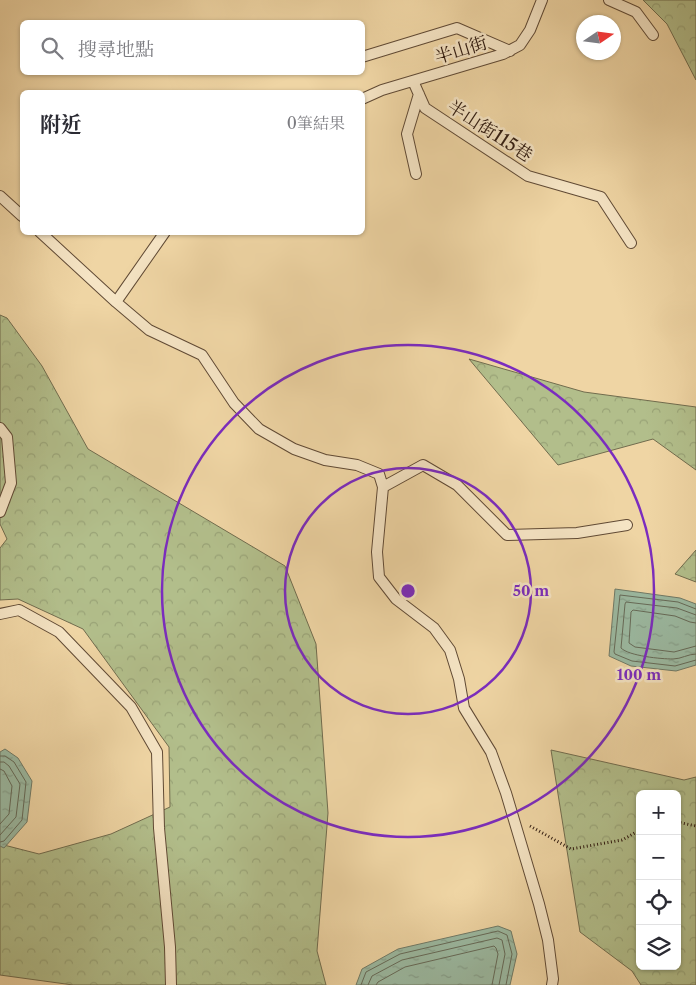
<!DOCTYPE html>
<html lang="zh-TW">
<meta charset="utf-8">
<style>
:root{--surface:#fff;--page:#f7f7f7;--text:#2b2b33;--muted:#7c7c81;--line:#e1e1e2}
body{margin:0;font-family:"Libre Caslon Text","Noto Serif TC",serif;background:var(--page);color:var(--text)}
.controls{position:absolute;right:15px;bottom:15px;display:grid;overflow:hidden;border-radius:8px;box-shadow:0 1px 4px #0004}
.controls button{width:45px;height:45px;display:grid;place-items:center;padding:0;border:0;border-bottom:1px solid var(--line);background:var(--surface);color:var(--text);font:25px sans-serif}
.compass{position:absolute;left:576px;top:15px;width:45px;height:45px;border-radius:50%;background:var(--surface);box-shadow:0 1px 4px #0004;rotate:77deg}
.list{margin:0;padding:0;list-style:none}
h2{display:flex;justify-content:space-between;align-items:center;height:65px;margin:0;padding:0 20px;font-size:21px}
h2 small{font-size:16px;font-weight:400;color:var(--muted)}
.icon{flex:none;width:28px;height:28px;fill:none;stroke:currentColor;stroke-width:2;stroke-linecap:round;stroke-linejoin:round}
.map{position:relative;flex:none;width:696px;height:985px;overflow:hidden}
.search{position:absolute;background:var(--surface);box-shadow:0 1px 4px #0004;left:20px;top:20px;width:345px;height:55px;display:flex;align-items:center;gap:12px;box-sizing:border-box;padding:0 18px;border-radius:8px;color:var(--muted);font-size:19px}
.panel{position:absolute;background:var(--surface);box-shadow:0 1px 4px #0004;left:20px;top:90px;width:345px;height:145px;border-radius:8px}
.map>svg:first-child{display:block}
.forest{fill:url(#forest-crowns);stroke:#716c4e;fill-rule:evenodd}
.water{fill:url(#water-ripples);stroke:#707a67}
.lines{fill:none;stroke-linecap:round;stroke-linejoin:round}
.shore{stroke:#666a58;stroke-width:1}
.lane-casing{stroke:#604a35;stroke-width:12}
.path{stroke:#301b10;stroke-width:3;stroke-dasharray:1 2.5;stroke-linecap:butt}
.lane{stroke:#f5e4c4;stroke-width:10}
.ring{fill:none;stroke:#7b2cbf;stroke-width:2.5}
.labels{text-anchor:middle;dominant-baseline:central;stroke-width:5;stroke-linejoin:round;paint-order:stroke}
.street-label{font-size:18px;fill:#301b10;stroke:#f5e4c4}
.centre{fill:#7b2cbf;stroke:#f5e4c4;stroke-width:2.5}
.ring-label{font-size:15px;text-anchor:middle;font-weight:bold;fill:#7b2cbf;stroke:#f5e4c4;stroke-width:5;stroke-linejoin:round;paint-order:stroke}
</style>
<div class="map">
<svg width="696" height="985" viewBox="0 0 696 985">
<defs>
<pattern id="forest-crowns" width="20" height="18" patternUnits="userSpaceOnUse" patternTransform="scale(1.25)"><rect width="20" height="18" fill="#b2be8b"/><path d="M2 6a3 3 0 1 1 6 0M12 15a3 3 0 1 1 6 0" fill="none" stroke="#99a377"/></pattern>
<pattern id="water-ripples" width="26" height="14" patternUnits="userSpaceOnUse" patternTransform="scale(1.25)"><rect width="26" height="14" fill="#9bb9a1"/><path d="M2 4q2-2 4 0t4 0M15 11q2-2 4 0t4 0" fill="none" stroke="#869e8a"/></pattern>
</defs>
<rect width="100%" height="100%" fill="#efd5a4"/>
<filter id="stains"><feTurbulence type="fractalNoise" baseFrequency=".004" numOctaves="4"/><feColorMatrix values="0 0 0 0 .2 0 0 0 0 .09 0 0 0 0 .02 0 0 0 .5 -.17"/></filter>
<radialGradient id="worn" r=".72"><stop offset=".6" stop-color="#630" stop-opacity="0"/><stop offset="1" stop-color="#630" stop-opacity=".3"/></radialGradient>
<!-- forest -->
<path class="forest" d="M643,0H696V80L667,24Z
M0,315L7,318L42,366L88,449L285,566L316,644L328,813L317,951L326,985H73L0,975V844L39,854L111,834L170,807L169,747L83,629L18,599L0,600V548L7,539L0,524Z
M469,359L584,392L696,407V470L653,439L558,465Z
M696,550V582L675,574Z
M551,750L684,780L696,777V985H641L632,971L580,932ZM640,794H677V966H640Z"/>
<!-- water -->
<path class="water" d="M615,589L680,598L696,604V665L676,671L631,666L609,656Z
M5,749L18,758L32,781L27,822L4,848L0,846V752Z
M498,926L511,931L517,954L510,985H356L362,969L398,949Z"/>
<g class="lines">
<!-- shore -->
<path class="shore" d="M696,609L678,602L620,595L614,652L615,654L632,661L675,666L696,660
M696,615L677,608L626,602L625,604L621,648C629,656 661,659 673,659C681,659 688,654 696,654
M696,623L690,622L675,616L633,610L631,612L629,643L635,647L674,652L696,646
M0,756H5L14,762L26,782L22,820L4,841L0,842
M0,762H4L9,766L20,784L16,817L0,835
M0,769L4,771L12,786L9,814L0,824
M361,985L366,972L400,954L498,931L507,935L512,954L506,985
M368,985L372,976L402,960L497,938L502,940L505,954L499,985
M376,985L378,982L405,967L494,946L496,948L498,954L492,985"/>
<!-- lane casing -->
<g class="lane-casing">
<path id="lane" d="M609,0L636,12L653,35
M362,57L457,28L510,51
M413,81L425,108L528,176L601,197L631,243
M362,99L382,90L503,54L520,45L530,30L542,0
M416,174L407,134L419,94
M0,196L22,216
M40,232L116,302L165,232
M116,302L149,330L202,355L234,403L259,429L294,449L325,460L357,465L379,474L383,487L377,552L379,577L396,599L434,628L450,650L459,679L464,708L491,752L506,793L539,904L548,940L553,979L552,985
M0,428L7,437L11,483L0,512
M383,487L423,465L457,485L507,535L577,533L627,525
M0,614L19,610L59,632L131,707L157,752L159,828L170,947L171,985"/>
</g>
<!-- path -->
<path class="path" d="M677,822L696,826
M530,826L571,849L622,840L640,830"/>
<!-- lane -->
<use href="#lane" class="lane"/>
</g>
<!-- distance rings -->
<g class="ring">
<circle cx="408" cy="591" r="123"/>
<circle cx="408" cy="591" r="246"/>
</g>
<g class="labels">
<!-- street labels -->
<g class="street-label">
<text transform="translate(461 50) rotate(-17)">半山街</text>
<text transform="translate(490 131) rotate(33)">半山街115巷</text>
</g>
</g>
<circle cx="408" cy="591" r="8" class="centre"/>
<g class="ring-label">
<text x="531" y="596">50 m</text>
<text x="639" y="680">100 m</text>
</g>
<rect width="100%" height="100%" filter="url(#stains)"/>
<rect width="100%" height="100%" fill="url(#worn)"/>
</svg>
<div class="controls">
<button>+</button>
<button>−</button>
<button><svg class="icon" aria-label="locate" viewBox="0 0 24 24"><circle cx="12" cy="12" r="6"/><path d="M12 2v4M12 18v4M2 12h4M18 12h4"/></svg></button>
<button><svg class="icon" aria-label="layers" viewBox="0 0 24 24"><path d="M12 4l9 5-9 5-9-5zM3 14l9 5 9-5"/></svg></button>
</div>
<svg class="compass" viewBox="-18 -18 36 36"><path d="M0-13l5 13h-10z" fill="#e53935"/><path d="M0 13l5-13h-10z" fill="#7c7c81"/></svg>
<div class="search"><svg class="icon" aria-label="search" viewBox="0 0 24 24"><circle cx="10" cy="10" r="6"/><path d="M15 15l6 6"/></svg>搜尋地點</div>
<section class="panel">
<h2>附近<small>0筆結果</small></h2>
<ul class="list">
</ul>
</section>
</div>
